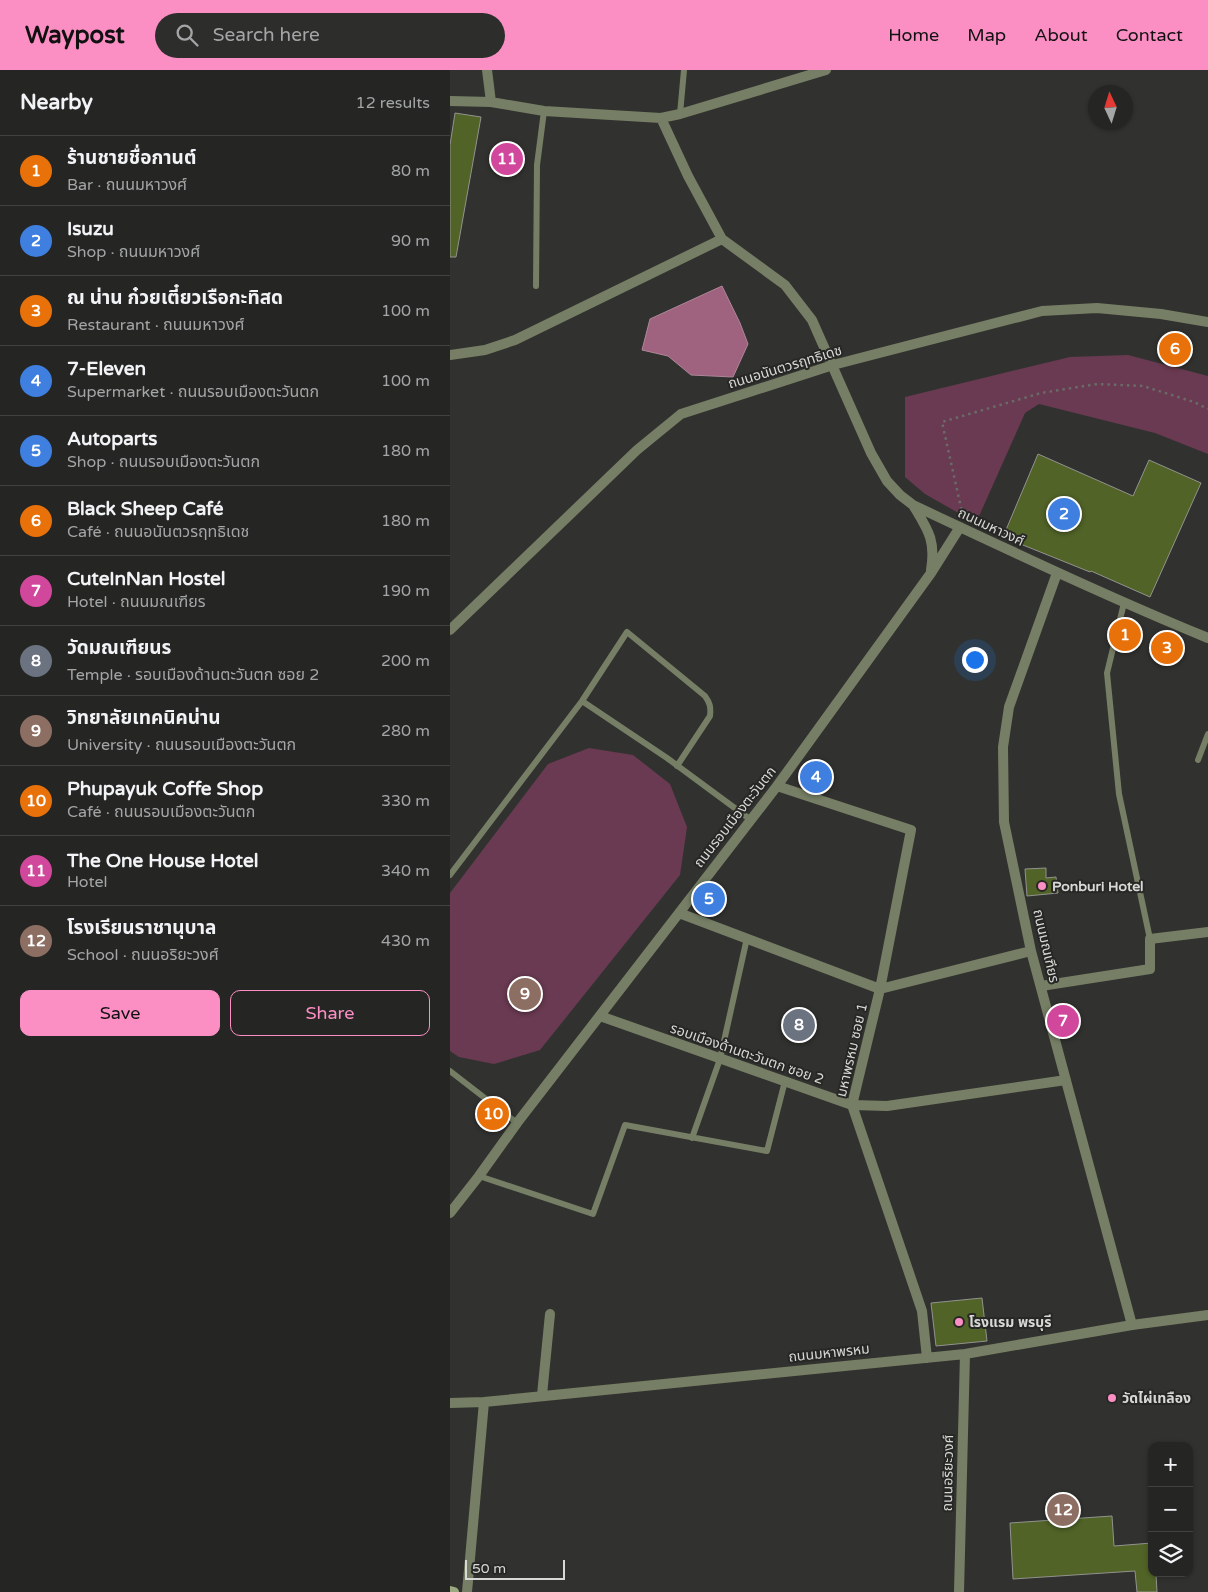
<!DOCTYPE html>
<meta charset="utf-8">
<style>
:root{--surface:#252623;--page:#2d2e2b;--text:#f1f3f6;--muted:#a3a5a6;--line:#424341;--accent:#fb8fc4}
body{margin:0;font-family:"Varela Round","Noto Sans Thai",sans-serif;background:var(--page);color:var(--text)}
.controls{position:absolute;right:15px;bottom:15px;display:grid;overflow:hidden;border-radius:10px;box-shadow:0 1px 4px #0004}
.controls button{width:45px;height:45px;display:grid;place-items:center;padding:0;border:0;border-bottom:1px solid var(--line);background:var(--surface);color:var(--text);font:25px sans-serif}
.compass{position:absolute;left:638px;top:15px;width:45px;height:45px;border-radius:50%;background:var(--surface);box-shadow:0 1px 4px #0004;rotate:356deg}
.scale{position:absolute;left:15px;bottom:12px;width:100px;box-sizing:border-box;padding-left:5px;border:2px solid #d8d9d7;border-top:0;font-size:14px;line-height:18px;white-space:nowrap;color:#d8d9d7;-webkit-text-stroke:4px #272825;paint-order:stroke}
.you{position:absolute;left:524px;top:589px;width:18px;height:18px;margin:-12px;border:4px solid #fff;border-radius:50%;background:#1a73e8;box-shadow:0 0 0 8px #1a73e833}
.badge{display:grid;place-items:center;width:32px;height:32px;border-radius:50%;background:var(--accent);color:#fff;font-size:16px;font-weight:700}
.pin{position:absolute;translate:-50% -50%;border:2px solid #fff;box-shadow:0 1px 5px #0006}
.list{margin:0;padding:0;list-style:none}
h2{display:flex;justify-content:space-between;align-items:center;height:65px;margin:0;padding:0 20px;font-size:21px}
h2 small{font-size:16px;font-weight:400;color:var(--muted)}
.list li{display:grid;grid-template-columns:32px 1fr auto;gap:15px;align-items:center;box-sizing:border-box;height:70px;padding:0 20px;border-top:1px solid var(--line)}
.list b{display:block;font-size:19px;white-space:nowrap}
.list p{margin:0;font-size:16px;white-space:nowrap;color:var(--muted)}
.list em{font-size:16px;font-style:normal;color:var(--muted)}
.actions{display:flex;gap:10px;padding:15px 20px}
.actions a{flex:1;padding:11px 0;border:1px solid var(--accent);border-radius:10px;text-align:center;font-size:18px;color:var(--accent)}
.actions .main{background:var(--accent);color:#111}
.icon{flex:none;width:28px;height:28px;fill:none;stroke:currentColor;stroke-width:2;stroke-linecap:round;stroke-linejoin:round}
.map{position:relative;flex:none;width:758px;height:1522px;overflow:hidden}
header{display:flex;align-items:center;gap:30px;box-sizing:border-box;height:70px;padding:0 25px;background:var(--accent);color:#111}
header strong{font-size:24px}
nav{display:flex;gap:28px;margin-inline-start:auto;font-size:18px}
.search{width:350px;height:45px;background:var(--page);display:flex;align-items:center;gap:12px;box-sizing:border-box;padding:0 18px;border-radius:28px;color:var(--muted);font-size:19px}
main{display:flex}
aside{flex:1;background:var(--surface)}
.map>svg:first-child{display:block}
.green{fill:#693a51}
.water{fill:#9f627f;stroke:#b08699}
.building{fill:#516327;stroke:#92938f}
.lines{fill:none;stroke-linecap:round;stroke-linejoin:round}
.path{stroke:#6a6b68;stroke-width:2.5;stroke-dasharray:2.5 4;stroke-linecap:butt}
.lane{stroke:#767f65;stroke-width:6}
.street{stroke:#767f65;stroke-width:10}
.secondary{stroke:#9caa81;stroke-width:10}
.poi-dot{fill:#fb8fc4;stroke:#272825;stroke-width:2}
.labels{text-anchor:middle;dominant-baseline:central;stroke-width:4;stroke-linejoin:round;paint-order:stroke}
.street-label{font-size:14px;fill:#d8d9d7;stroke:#272825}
.poi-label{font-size:14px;font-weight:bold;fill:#d8d9d7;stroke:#272825;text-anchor:start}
</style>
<header>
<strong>Waypost</strong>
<div class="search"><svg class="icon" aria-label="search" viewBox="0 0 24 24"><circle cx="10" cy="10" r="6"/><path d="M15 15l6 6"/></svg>Search here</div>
<nav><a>Home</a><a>Map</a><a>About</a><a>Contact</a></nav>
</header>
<main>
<aside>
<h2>Nearby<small>12 results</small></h2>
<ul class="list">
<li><span class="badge" style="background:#e8710a">1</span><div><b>ร้านชายชื่อกานต์</b><p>Bar · ถนนมหาวงศ์</p></div><em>80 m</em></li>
<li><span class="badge" style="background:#3f7fe0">2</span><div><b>Isuzu</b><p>Shop · ถนนมหาวงศ์</p></div><em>90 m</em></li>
<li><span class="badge" style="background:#e8710a">3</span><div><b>ณ น่าน ก๋วยเตี๋ยวเรือกะทิสด</b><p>Restaurant · ถนนมหาวงศ์</p></div><em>100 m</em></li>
<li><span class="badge" style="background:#3f7fe0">4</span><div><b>7-Eleven</b><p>Supermarket · ถนนรอบเมืองตะวันตก</p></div><em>100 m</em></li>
<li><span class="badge" style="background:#3f7fe0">5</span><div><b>Autoparts</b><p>Shop · ถนนรอบเมืองตะวันตก</p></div><em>180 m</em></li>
<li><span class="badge" style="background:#e8710a">6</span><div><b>Black Sheep Café</b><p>Café · ถนนอนันตวรฤทธิเดช</p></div><em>180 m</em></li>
<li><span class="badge" style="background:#d1479c">7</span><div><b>CuteInNan Hostel</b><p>Hotel · ถนนมณเฑียร</p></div><em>190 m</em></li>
<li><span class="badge" style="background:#6b7280">8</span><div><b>วัดมณเฑียนร</b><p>Temple · รอบเมืองด้านตะวันตก ซอย 2</p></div><em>200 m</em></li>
<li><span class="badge" style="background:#8d6e63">9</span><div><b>วิทยาลัยเทคนิคน่าน</b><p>University · ถนนรอบเมืองตะวันตก</p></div><em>280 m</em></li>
<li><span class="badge" style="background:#e8710a">10</span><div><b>Phupayuk Coffe Shop</b><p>Café · ถนนรอบเมืองตะวันตก</p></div><em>330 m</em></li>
<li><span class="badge" style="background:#d1479c">11</span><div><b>The One House Hotel</b><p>Hotel</p></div><em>340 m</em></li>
<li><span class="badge" style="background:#8d6e63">12</span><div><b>โรงเรียนราชานุบาล</b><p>School · ถนนอริยะวงศ์</p></div><em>430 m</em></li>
</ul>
<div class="actions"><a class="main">Save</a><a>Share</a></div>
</aside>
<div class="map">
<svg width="758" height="1522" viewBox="0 0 758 1522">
<rect width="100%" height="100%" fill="#31322f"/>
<!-- green -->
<path class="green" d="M678,285L758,306V384L705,363L589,334L575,343L526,453L475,424L455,407V327L620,287Z
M139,678L183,685L220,714L237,757L230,805L90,980L44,994L9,987L0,981V823L98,694Z"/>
<!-- water -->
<path class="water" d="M272,216L290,253L298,274L283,307L241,305L218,286L192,280L200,249Z"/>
<!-- building -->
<path class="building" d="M5,43L31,47L6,187H0V75Z
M588,384L683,426L699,390L751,413L700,527L641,501L640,502L553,467Z
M596,798V808L606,807L608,823L577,826L575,799Z
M532,1228L537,1271L486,1276L481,1233Z
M662,1446L664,1476L702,1473V1504H706L707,1522H687L685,1501L563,1509L560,1453Z"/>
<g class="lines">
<!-- path -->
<path class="path" d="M512,446V442L492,352L591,323L647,314L693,316L744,332L758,339"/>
<!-- lane -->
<path class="lane" d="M230,44L234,0
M86,216L87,95L94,41
M674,533L657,603L669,724L700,869
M132,631L217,688L301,750
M748,690L758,664
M0,805L132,631L177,562L255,626C260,633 261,637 260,646L227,696
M0,1001L67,1053
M242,1068L270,989L297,868
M29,1106L143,1144L175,1055L317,1081L335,1011"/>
<!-- street -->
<path class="street" d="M37,0L41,32
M0,31L41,32L94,41L211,48L230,44L376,0
M211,48L238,106L272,169L335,215L362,250L421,383L437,411L450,425L463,435C561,481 658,527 758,568
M0,285L35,280L65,270L272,169
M463,435C478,460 486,470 481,500
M607,503L559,637L553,677L554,752L581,881L682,1255
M0,560L187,380L231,344L383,295L592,241L647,238L711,244L758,252
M327,716L461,760L430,919L402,1035L472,1241L477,1288
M229,843L430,919L581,881
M591,916L700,899V869L758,862
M150,946L402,1035L437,1036L616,1010
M0,1143L29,1106L67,1053L327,716L481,503L510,457
M92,1325L100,1244
M0,1333L34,1332L515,1284L682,1255L758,1245
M17,1522L34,1332
M509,1522L515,1284"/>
<!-- secondary -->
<path class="secondary" d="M0,1521L4,1522"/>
</g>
<!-- markers -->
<g class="poi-dot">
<circle cx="592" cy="816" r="5"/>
<circle cx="509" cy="1252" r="5"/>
<circle cx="662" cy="1328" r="5"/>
</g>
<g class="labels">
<!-- street labels -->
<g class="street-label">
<text transform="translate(335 297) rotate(-17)">ถนนอนันตวรฤทธิเดช</text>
<text transform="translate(541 457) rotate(25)">ถนนมหาวงศ์</text>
<text transform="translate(285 747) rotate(-52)">ถนนรอบเมืองตะวันตก</text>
<text transform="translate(596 876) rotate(77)">ถนนมณเฑียร</text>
<text transform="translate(402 980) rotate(-77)">มหาพรหม ซอย 1</text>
<text transform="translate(297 984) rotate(19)">รอบเมืองด้านตะวันตก ซอย 2</text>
<text transform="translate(379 1283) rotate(-6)">ถนนมหาพรหม</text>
<text transform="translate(498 1403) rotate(-89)">ถนนอริยะวงศ์</text>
</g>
<!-- poi labels -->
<g class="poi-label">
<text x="602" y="816">Ponburi Hotel</text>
<text x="519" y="1252">โรงแรม พรบุรี</text>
<text x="672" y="1328">วัดไผ่เทลือง</text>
</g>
</g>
</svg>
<div class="controls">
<button>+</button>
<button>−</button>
<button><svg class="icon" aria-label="layers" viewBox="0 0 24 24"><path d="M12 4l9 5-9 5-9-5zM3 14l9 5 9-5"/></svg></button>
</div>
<svg class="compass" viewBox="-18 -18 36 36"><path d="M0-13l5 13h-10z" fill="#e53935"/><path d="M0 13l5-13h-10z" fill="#a3a5a6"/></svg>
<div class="scale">50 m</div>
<div class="you"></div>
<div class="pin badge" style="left:675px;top:565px;background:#e8710a">1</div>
<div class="pin badge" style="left:614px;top:444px;background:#3f7fe0">2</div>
<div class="pin badge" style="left:717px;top:578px;background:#e8710a">3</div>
<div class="pin badge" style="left:366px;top:707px;background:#3f7fe0">4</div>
<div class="pin badge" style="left:259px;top:829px;background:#3f7fe0">5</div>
<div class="pin badge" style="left:725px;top:279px;background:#e8710a">6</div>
<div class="pin badge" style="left:613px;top:951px;background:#d1479c">7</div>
<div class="pin badge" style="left:349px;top:955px;background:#6b7280">8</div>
<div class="pin badge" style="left:75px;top:924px;background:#8d6e63">9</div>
<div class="pin badge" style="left:43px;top:1044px;background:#e8710a">10</div>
<div class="pin badge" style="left:57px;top:89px;background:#d1479c">11</div>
<div class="pin badge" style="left:613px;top:1440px;background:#8d6e63">12</div>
</div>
</main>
